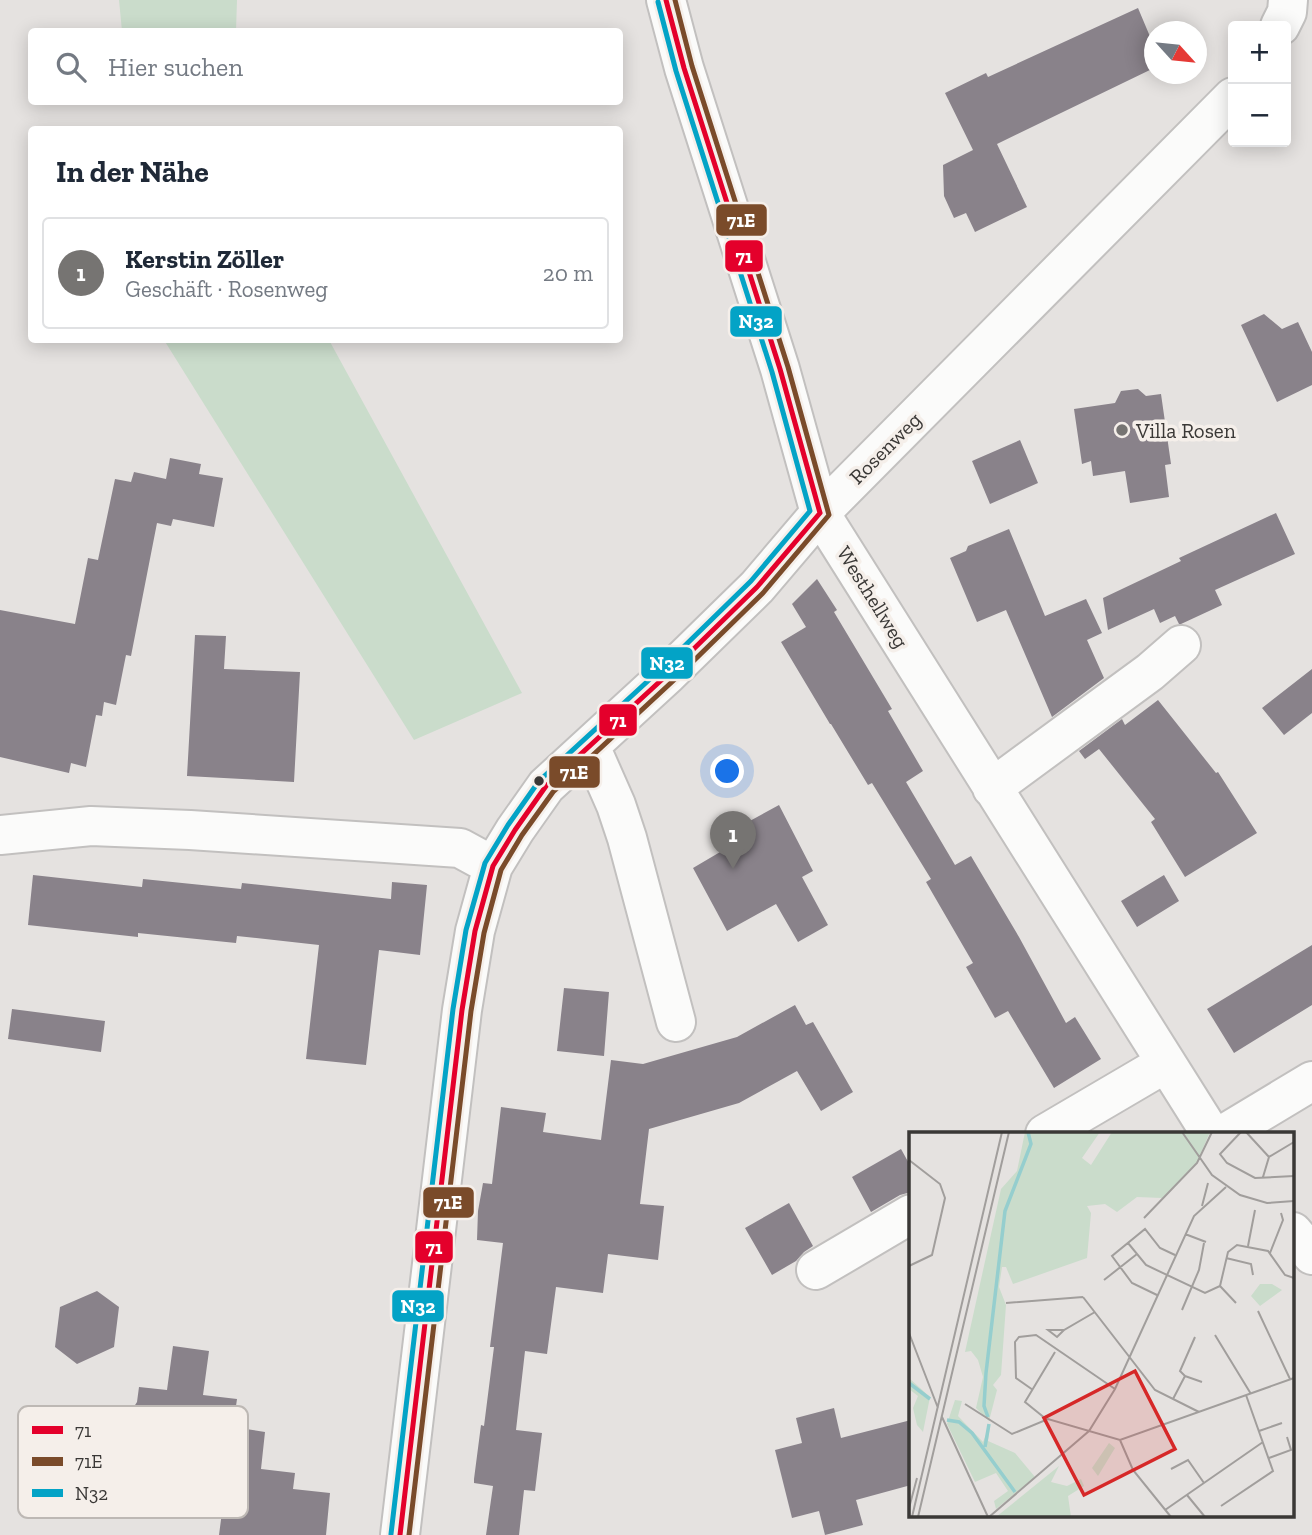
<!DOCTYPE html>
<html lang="de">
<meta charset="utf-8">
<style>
:root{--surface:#fff;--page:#f2f2f3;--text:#1f2937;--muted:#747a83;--line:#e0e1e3;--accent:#767472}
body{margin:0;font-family:"Zilla Slab",serif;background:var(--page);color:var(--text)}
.controls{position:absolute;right:21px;top:21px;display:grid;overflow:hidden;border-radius:7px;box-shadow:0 4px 18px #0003}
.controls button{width:63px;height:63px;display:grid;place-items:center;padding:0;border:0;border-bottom:2px solid var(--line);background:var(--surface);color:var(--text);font:35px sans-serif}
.compass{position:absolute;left:1144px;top:21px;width:63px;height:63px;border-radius:50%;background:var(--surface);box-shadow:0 4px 18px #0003;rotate:117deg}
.you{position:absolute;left:728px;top:772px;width:24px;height:24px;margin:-18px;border:5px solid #fff;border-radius:50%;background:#1a73e8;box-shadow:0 0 0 10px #1a73e833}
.badge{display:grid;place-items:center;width:46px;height:46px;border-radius:50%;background:var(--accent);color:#fff;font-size:23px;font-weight:700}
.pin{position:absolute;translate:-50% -58px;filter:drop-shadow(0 2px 4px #0008)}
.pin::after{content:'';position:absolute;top:37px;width:24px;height:21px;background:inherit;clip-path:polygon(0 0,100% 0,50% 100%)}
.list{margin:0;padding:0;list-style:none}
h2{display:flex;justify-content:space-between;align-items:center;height:91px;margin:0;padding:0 28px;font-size:30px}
h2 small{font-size:23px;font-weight:400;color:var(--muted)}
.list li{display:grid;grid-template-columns:46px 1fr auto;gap:21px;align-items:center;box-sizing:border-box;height:112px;margin:0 14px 14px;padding:0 14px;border:2px solid var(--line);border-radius:7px}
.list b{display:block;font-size:26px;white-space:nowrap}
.list p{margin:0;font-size:23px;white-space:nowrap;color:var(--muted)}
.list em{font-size:23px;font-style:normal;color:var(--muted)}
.icon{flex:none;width:38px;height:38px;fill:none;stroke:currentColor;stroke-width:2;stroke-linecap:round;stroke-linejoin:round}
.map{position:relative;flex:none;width:1312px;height:1535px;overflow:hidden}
.search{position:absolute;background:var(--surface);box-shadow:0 4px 18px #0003;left:28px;top:28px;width:595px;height:77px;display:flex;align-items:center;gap:18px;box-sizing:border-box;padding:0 24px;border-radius:7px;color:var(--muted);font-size:26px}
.panel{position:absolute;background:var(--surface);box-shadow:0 4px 18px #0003;left:28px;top:126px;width:595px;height:217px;border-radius:7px}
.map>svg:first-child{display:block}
.green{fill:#cadccb}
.building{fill:#89828a}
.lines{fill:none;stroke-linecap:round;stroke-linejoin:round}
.minor-casing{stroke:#c2c0bf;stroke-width:42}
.minor{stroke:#fbfbfa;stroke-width:38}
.bus-1-casing{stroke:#f5efea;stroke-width:10}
.bus-2-casing{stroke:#f5efea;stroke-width:10}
.bus-3-casing{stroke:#f5efea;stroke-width:10}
.bus-1{stroke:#e4002b;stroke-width:5}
.bus-2{stroke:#7a4b2a;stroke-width:5}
.bus-3{stroke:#03a3c6;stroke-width:5}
.poi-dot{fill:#767472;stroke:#f5efea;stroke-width:2.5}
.bus-dot{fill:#3a3836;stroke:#f5efea;stroke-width:2.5}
.labels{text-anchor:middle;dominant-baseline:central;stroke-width:7;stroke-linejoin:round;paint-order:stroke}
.poi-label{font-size:21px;fill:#3a3836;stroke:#f5efea;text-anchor:start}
.street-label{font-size:21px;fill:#3a3836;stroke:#f5efea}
.inset-river{fill:none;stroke:#95cece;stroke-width:3.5}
.inset-road{fill:none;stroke:#a19e9c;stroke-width:2}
.view{fill:#d62828;fill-opacity:0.15;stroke:#d62828;stroke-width:3.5}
.inset-edge{fill:none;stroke:#3a3836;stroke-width:3.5}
.key{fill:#f5efea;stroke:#bdb8b4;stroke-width:2}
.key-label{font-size:19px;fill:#3a3836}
.line-badge{stroke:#f5efea;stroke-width:2.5}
.badge-label{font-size:19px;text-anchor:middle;font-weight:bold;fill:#fff}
</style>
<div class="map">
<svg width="1312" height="1535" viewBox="0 0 1312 1535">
<rect width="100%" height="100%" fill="#e5e2e0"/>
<!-- green -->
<path class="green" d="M119,0H237L236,31H122Z
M164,340H329L522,693L414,740Z"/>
<!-- building -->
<path class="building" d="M1138,8L1154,46V68L997,144L1027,207L975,232L966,213L954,218L944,196L943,165L973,150L945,93L986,73L988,77Z
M1264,314L1282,329L1298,322L1312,352V385L1277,402L1241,325Z
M1138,389L1146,396L1161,394L1171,464L1165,465L1169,497L1130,503L1125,471L1093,476L1091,461L1082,464L1074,409L1115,403L1121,391Z
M1020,440L1038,483L990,504L972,461Z
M170,458L201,464L199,474L223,478L214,527L173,519L171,526L157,523L131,656L126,655L116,705L104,702L102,716L96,715L86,767L71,763L69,773L0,757V610L75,624L88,558L98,560L115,479L131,482L134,472L166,479Z
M1276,513L1295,554L1215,590L1222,605L1181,624H1179L1175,616L1160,623L1154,609L1108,630L1103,598L1181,561L1179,558Z
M1009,529L1045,616L1086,599L1102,633L1087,640L1104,678L1052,717L1006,610L977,622L950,558L966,551L968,546Z
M817,579L837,610L834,612L892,709L888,711L923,771L906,782L955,865L971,856L1019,937L1066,1023L1075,1017L1101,1059L1054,1088L1008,1011L995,1018L966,967L973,963L926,882L931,879L872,783L868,785L831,724H830L781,642L806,627L792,604Z
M195,635L226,636L224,669L300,672L294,782L187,776Z
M1312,669V713L1284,735L1262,708Z
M1158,700L1216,773L1218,772L1257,833L1185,877L1151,822L1155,819L1099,749L1085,759L1079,751L1122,719L1125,725Z
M779,805L813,871L802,877L828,925L798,942L776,904L727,931L693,868L732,845L726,834Z
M33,875L142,887L143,879L241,889L242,883L391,899L392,882L427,885L420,955L379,950L366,1065L306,1059L319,945L237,936L236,943L138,933V937L28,925Z
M1164,875L1179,901L1137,927L1121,901Z
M1312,945V1005L1234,1053L1207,1009Z
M564,988L609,992L604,1056L557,1051Z
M795,1005L806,1025L813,1022L853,1092L821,1111L797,1071L739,1103L649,1129L640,1204L664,1206L658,1260L608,1254L603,1293L556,1287L547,1354L525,1351L516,1430L542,1433L535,1491L524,1490L519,1535H486L493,1486L474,1483V1479L481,1425L484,1426L494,1347H490L503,1243L477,1240L478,1211L483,1183L492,1184L501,1107L546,1113L543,1132L601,1140L611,1060L643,1064L737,1037Z
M12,1009L105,1021L101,1052L8,1039Z
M901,1149L911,1167V1192L900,1195L871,1212L852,1177Z
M789,1203L813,1246L804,1252L796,1261L772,1275L745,1228Z
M97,1291L119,1307L114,1347L77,1364L55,1347L60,1307Z
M173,1346L209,1351L203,1395L237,1399L233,1427L265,1432L261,1469L295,1473L293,1489L330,1493L326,1535H219L225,1489L188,1497H175L162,1494L151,1488L126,1485L128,1462L124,1447L125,1438L130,1413L137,1402L139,1387L167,1390Z
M834,1408L841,1438L911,1420V1485L856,1500L863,1525L825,1535L819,1511L792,1518L775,1450L802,1443L796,1418Z"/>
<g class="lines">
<!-- minor casing -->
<g class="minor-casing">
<path id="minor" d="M666,0L684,68L780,369L820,513L1211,1134
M1280,26L1287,12L1288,0
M590,746L616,805L627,838L676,1022
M992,788L1150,672L1181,645
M0,835L91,826L190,830L460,848L493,866
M1045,1134L1166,1063
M1224,1134L1312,1081
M1293,1232L1312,1255
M816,1270L911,1214
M400,1535L462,1010L475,931L493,866L515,830L546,786L668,674L757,587L820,513L1233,97"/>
</g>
<!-- minor -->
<use href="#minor" class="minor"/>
<!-- bus-1 casing -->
<g class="bus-1-casing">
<path id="bus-1" d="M666,0L684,68L780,369L820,513
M400,1535L462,1010L475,931L493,866L515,830L546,786L668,674L757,587L820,513"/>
</g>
<!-- bus-2 casing -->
<g class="bus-2-casing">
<path id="bus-2" d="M409,1535L471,1011L484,933L501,870L522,835L553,792L674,680L763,593L829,515L788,367L692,66L675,0"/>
</g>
<!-- bus-3 casing -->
<g class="bus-3-casing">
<path id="bus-3" d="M391,1534L453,1009L466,930L485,863L508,825L539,781L662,668L751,581L810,511L772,372L676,71L658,2"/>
</g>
<!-- bus-1 -->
<use href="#bus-1" class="bus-1"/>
<!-- bus-2 -->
<use href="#bus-2" class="bus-2"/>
<!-- bus-3 -->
<use href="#bus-3" class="bus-3"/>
</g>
<!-- markers -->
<circle class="poi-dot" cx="1122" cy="430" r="7"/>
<circle class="bus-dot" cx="539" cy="781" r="6"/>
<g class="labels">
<!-- poi labels -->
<g class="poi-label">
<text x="1136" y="430">Villa Rosen</text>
</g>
<!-- street labels -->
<g class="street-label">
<text transform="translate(885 448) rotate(-45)">Rosenweg</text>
<text transform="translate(873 597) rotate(58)">Westhellweg</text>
</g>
</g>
<!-- overview -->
<g transform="translate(909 1132)">
<rect width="385" height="385" fill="#e5e2e0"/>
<path d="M116,0H191L173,26L182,33L203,0H301L288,30L253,66L228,65L208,80L196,72L178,74L182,81L178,126L104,152L97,135H93L90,155L97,173L92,243L84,253L88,258L80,289L67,276L74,245L69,228L62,219L56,220L92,57L108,39ZM351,152H363L373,158L351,174L342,164ZM0,246L21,265L14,300L8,293L4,276L9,264L0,257ZM46,268L53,269L49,284L74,310L81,293L79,309L106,321L126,345L87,377L85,369L99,359L87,341L66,350L38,292ZM200,311L206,316L189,344L183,336ZM150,334L142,350L158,354L172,347L175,354L159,364L162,385H87Z" fill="#cadccb"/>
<path class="inset-river" d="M0,251L21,267M79,285L75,274L77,241L96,79L122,12L119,0M38,288L50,290L63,301L106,360M76,315L80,292"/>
<path class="inset-road" d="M273,0L303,43L331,63L358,71L385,69M332,0L311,22L318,31L346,46L385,44M337,0L360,25M0,28L31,52L36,66L23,123L0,134M354,45L360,25L385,10M293,74L299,51M235,86L288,31L303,0M276,102L297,110M219,111L237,133L296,161L311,154L319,120L328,113L359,119L376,143L385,146M339,114L346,78M361,121L374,88L372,81M317,126L342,132L344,143M195,148L228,122M311,154L327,171M248,163L223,151L203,124L236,97L251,116L266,123M174,165L246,258L290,280M97,171L174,165M273,178L290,138L295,111M349,179L381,247M155,198L148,205L139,198H155L186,180M0,201L29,276M306,203L342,262M276,244L271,239L286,205M124,258L107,246L106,210L110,205L127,203L206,257M264,267L276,244L293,250M56,272L103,302L139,287L211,308L385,246M33,285L79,385M137,287L116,270L146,220M350,299L373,291M211,308L224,338L262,385M360,326L382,318L378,305M262,337L279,328L295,351M278,363L296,385M312,374L364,339L337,263M0,376L8,346M256,378L354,310M3,385L93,0M9,385L100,0M80,385L180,299L206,257L285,84L317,55"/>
<path class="view" d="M226,239L266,317L175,363L135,286Z"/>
<rect width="385" height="385" class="inset-edge"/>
</g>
<!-- legend -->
<rect x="18" y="1406" width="230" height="112" rx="10" class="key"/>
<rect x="32" y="1426" width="31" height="8" fill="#e4002b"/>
<rect x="32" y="1457" width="31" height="9" fill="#7a4b2a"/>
<rect x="32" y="1489" width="31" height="8" fill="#03a3c6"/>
<g class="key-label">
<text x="75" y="1437">71</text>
<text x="75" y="1468">71E</text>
<text x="75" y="1500">N32</text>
</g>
<g class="line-badge">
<rect x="715" y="203" width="53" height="34" rx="7" fill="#7a4b2a"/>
<rect x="724" y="239" width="40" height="34" rx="7" fill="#e4002b"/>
<rect x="729" y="305" width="54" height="33" rx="7" fill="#03a3c6"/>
<rect x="640" y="646" width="54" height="34" rx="7" fill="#03a3c6"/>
<rect x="598" y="703" width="40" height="34" rx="7" fill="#e4002b"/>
<rect x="548" y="755" width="53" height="34" rx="7" fill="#7a4b2a"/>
<rect x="422" y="1186" width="53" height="33" rx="7" fill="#7a4b2a"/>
<rect x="414" y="1230" width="40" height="34" rx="7" fill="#e4002b"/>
<rect x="391" y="1289" width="54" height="34" rx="7" fill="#03a3c6"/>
</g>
<g class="badge-label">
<text x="741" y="227">71E</text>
<text x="744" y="263">71</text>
<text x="756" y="328">N32</text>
<text x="667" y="670">N32</text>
<text x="618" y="727">71</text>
<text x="574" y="779">71E</text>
<text x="448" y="1209">71E</text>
<text x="434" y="1254">71</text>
<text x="418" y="1313">N32</text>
</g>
</svg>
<div class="controls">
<button>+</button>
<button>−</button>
</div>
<svg class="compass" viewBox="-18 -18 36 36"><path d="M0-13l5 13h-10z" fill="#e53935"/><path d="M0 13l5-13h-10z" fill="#747a83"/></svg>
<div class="you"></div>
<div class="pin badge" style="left:733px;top:869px">1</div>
<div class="search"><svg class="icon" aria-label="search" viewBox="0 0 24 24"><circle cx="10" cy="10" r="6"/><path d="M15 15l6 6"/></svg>Hier suchen</div>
<section class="panel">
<h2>In der Nähe<small></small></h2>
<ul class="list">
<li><span class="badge">1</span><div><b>Kerstin Zöller</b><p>Geschäft · Rosenweg</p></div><em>20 m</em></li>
</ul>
</section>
</div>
